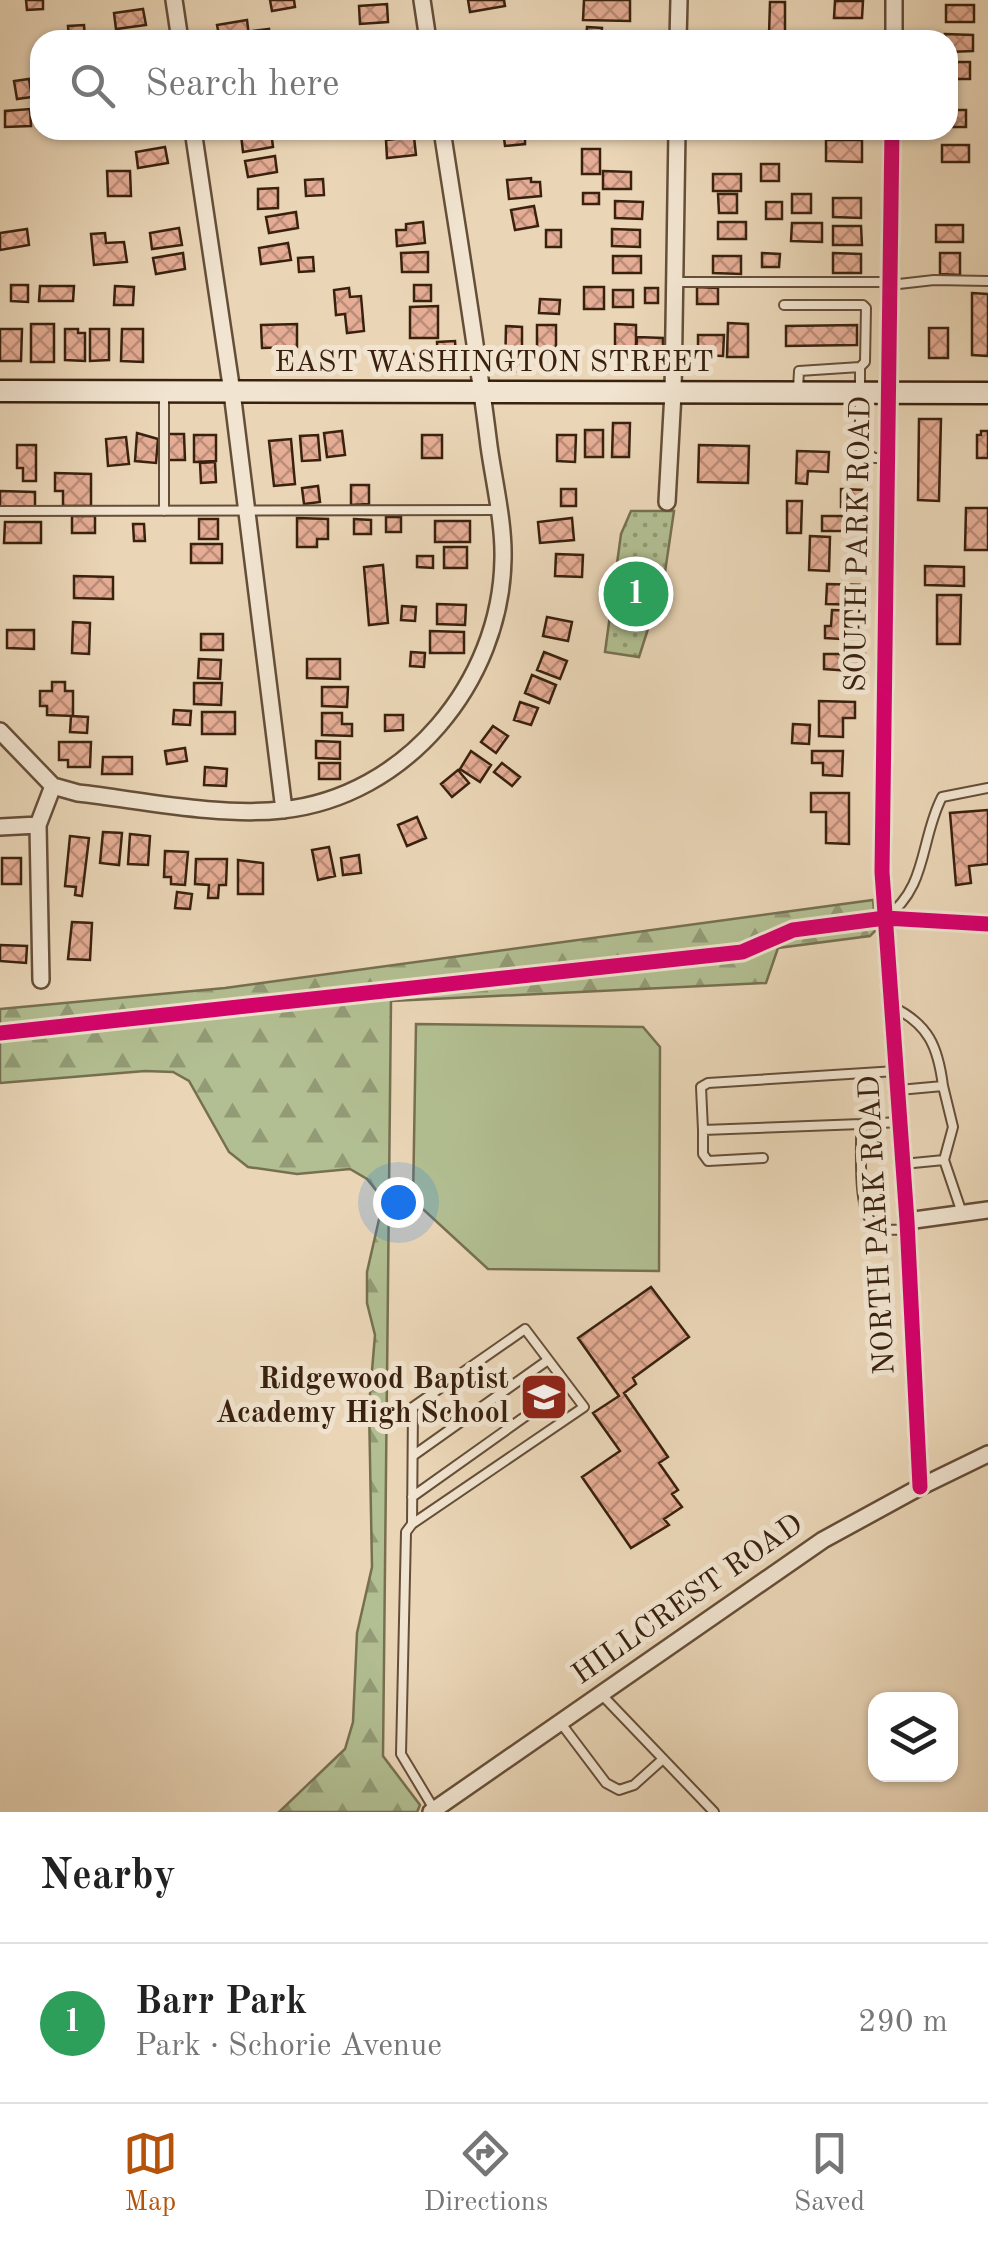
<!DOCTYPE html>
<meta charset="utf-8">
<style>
:root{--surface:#fff;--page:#f2f2f2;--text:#222;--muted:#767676;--line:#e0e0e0;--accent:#b45309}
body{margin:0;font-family:"Old Standard TT",serif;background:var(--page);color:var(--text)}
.controls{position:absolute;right:30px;bottom:30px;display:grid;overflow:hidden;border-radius:20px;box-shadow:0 2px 8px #0004}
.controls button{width:90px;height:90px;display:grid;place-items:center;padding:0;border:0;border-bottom:2px solid var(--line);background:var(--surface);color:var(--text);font:50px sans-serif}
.you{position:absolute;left:398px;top:1202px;width:35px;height:35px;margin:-25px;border:8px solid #fff;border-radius:50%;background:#1a73e8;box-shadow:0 0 0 15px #1a73e833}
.badge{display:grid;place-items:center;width:65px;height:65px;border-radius:50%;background:var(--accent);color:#fff;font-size:32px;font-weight:700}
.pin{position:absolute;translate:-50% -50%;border:5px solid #fff;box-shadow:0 2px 10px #0006}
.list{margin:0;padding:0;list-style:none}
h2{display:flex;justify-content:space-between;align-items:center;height:130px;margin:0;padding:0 40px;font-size:42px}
h2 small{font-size:32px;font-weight:400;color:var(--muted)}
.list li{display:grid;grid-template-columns:65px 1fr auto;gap:30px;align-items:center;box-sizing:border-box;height:160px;padding:0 40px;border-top:2px solid var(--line)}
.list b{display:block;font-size:38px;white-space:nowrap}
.list p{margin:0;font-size:32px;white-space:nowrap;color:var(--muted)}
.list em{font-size:32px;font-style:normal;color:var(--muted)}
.icon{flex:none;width:55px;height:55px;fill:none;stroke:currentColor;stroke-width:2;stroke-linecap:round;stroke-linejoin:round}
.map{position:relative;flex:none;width:988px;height:1812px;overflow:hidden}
.search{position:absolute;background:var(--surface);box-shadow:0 2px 8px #0004;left:30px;right:30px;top:30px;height:110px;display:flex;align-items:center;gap:25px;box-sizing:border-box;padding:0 35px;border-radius:30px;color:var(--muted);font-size:38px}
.sheet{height:290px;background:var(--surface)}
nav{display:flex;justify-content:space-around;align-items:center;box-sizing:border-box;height:140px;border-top:2px solid var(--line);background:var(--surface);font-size:28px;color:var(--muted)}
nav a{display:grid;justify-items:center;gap:5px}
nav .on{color:var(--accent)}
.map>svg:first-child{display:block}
.forest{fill:url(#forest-firs);stroke:#767050;stroke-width:2.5}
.park{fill:url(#park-dots);stroke:#767050;stroke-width:2.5}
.pitch{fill:#b2bf92;stroke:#767050;stroke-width:2.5}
.building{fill:url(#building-cross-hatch);stroke:#39210e;stroke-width:2.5}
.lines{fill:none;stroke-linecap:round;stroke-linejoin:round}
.lane-casing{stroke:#654e38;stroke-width:12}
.street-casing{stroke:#654e38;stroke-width:20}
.secondary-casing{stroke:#39210e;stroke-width:25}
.lane{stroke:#f1e4d0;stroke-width:8}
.street{stroke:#f1e4d0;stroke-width:15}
.secondary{stroke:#f1e4d0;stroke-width:20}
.cycleway-casing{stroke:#f1e4d0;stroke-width:21}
.cycleway{stroke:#d6006c;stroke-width:15}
.labels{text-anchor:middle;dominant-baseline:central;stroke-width:10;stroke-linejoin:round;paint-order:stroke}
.street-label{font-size:30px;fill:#39210e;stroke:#f1e4d0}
.poi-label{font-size:30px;font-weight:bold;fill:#39210e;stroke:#f1e4d0;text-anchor:end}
</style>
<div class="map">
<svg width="988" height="1812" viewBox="0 0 988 1812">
<defs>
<pattern id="forest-firs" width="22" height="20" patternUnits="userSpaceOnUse" patternTransform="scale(2.5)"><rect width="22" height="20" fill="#b2bf92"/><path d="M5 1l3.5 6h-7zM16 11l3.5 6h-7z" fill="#929b76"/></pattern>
<pattern id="park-dots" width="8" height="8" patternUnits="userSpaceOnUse" patternTransform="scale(2.5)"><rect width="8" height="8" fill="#b2bf92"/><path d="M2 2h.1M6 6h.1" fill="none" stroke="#929b76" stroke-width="1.8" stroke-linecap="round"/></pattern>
<pattern id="building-cross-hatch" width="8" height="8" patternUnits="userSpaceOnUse" patternTransform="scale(2.5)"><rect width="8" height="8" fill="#e5ad95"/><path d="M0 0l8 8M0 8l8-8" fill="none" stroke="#bb8c78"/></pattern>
</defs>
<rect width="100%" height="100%" fill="#ead6b7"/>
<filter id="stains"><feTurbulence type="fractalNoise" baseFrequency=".002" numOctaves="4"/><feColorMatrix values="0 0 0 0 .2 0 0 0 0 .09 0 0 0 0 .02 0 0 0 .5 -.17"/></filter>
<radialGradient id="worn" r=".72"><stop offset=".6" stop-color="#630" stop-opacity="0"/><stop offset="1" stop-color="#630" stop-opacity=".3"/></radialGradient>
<!-- forest -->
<path class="forest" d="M873,900L876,930L870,936L778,948L766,983L391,1001L383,1756L420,1805L417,1812H279L345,1749L353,1722L357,1633L372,1567L369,1406L375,1335L367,1303V1272L380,1215L379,1194L367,1179L350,1169L297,1174L248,1167L229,1152L189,1081L173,1072L145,1071L0,1083V1009L225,988Z"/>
<!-- park -->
<path class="park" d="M631,511H674L664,579L639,657L605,652L621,534Z"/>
<!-- pitch -->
<path class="pitch" d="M416,1024L643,1027L660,1047L659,1271L488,1269L413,1200Z"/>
<!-- building -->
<path class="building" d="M26,0H43V9L27,10Z
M270,0H294L295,7L272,11Z
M468,0H504L505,6L470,12Z
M584,0H630V21L583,20Z
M835,1H863L862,18H834Z
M770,2H785V40H752V35H769Z
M387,4L388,22L360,24L359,6Z
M946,5H974V22H946Z
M143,9L146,25L116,29L114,13Z
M247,20L249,36L220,40L217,25Z
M84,25L85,39L69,40L68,26Z
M587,27L602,28L601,40H586Z
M269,29L270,40H253L252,31Z
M361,32H391V40H362Z
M945,34L973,35V51L948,52Z
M948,62H970V79H948Z
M29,79L32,97L17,99L14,81Z
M30,109L31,126L5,127V111Z
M948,110H966V127H948Z
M503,130H532L533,137L525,138V144L505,146Z
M271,131L273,147L243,152L241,135Z
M414,137L416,155L387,158L386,140Z
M826,140H862V162L826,161Z
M942,145H969V162H942Z
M165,147L168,163L138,168L136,152Z
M582,149H600V174H582Z
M275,156L277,172L248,177L245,161Z
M761,164H779V181H761Z
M107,171H130L131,196H108Z
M603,171L631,172V189H603Z
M713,174H741V191H713Z
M531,178V182H540L541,196L509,199L507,180Z
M323,179L324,195L306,196L305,180Z
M278,188V208L258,209V189Z
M583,193H599V204H583Z
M718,194H737V213H719Z
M792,194H811V213H792Z
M833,198H861V218L833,217Z
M615,201L643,202L642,219L615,218Z
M766,202H782V219H766Z
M534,206L538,226L515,230L511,210Z
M296,212L298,228L269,233L266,217Z
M423,222L425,243L397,246L396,230H406V224Z
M718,222H746V239H718Z
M792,223H822V242L791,241Z
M936,225H963V242H936Z
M833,226H861L862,245H833Z
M179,228L182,245L152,249L150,233Z
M27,229L29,245L0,250V233Z
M612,229L640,230V247L612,246Z
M546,230H561V247H546Z
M105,233L106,243L124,242L127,262L94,265L91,234Z
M288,243L291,260L261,264L259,248Z
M428,252V272H402L401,253Z
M183,253L185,269L156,274L153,258Z
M762,253L780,254L779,267H762Z
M833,253L861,254V273H833Z
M940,253H960V275L940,274Z
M613,256H641V273H613Z
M713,256H741V274L713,273Z
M313,257L314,271L299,272L298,258Z
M11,285H28V302L11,301Z
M414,285H431V301H414Z
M40,286H74L73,301H39Z
M115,286L134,287L133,305H114Z
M584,287H604V309H584Z
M697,287L718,288V304H697Z
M349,288L350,297L361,296L364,331L347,333L345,314L336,315L334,290Z
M645,288H658V303H645Z
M613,290H633V307H613Z
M972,293L988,294V356L972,355Z
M540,299L560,300L559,314L539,313Z
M438,306V338H410V307Z
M728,323L748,324V357H727Z
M31,324H54V362H31Z
M297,324V347L262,348L261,325Z
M615,324L636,325V355H615Z
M537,325H556V355H537Z
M857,325V345L786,346V326Z
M506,326L522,327V360H527L526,372L505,371Z
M929,328H948V358H929Z
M0,329H22L21,361H0Z
M65,329H78V333H85V361L65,360Z
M90,329H109V360L90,361Z
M122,329H143V362L121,361Z
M698,335H724L723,356L698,355Z
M637,337L663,338V355L636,354Z
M455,341L457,367L438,368L437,342Z
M403,354H420V372H403Z
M919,419H941L939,501L918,500Z
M613,423H630L629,457H612Z
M585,430H603V457H585Z
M342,431L345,455L327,457L324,433Z
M981,431H988V458H977V435H981Z
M137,433L158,439L156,463L135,461Z
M168,434H184L185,460H168Z
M194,435H216V461L194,462Z
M318,435L320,460L302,461L300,436Z
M422,435H442V458H422Z
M557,435H576L575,462L557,461Z
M126,437L129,464L108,466L106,439Z
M291,439L295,484L274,486L269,441Z
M17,445H36V481H23V468H17Z
M699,445L749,446L748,483L698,482Z
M797,451L829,452L828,472L808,471L807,484L796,483Z
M215,462L216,482L201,483L200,463Z
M55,473L91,474V506H63V491H55Z
M351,485H369V504L351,505Z
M318,486L320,502L304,504L302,488Z
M561,489H576V506H561Z
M841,489L865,490V507H841Z
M0,491L35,492V507L0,506Z
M787,501H802L801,533H787Z
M966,508H988V550H965Z
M72,516H95V533H72Z
M822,516H860V531H822Z
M386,517H401V532H386Z
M297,518L328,519V539H317V547H297Z
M572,518L574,540L540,543L538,522Z
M199,519H218V539H199Z
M354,519L371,520V534H354Z
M435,521H470V542H435Z
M5,522H41V543H4Z
M133,524H144L145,541H134Z
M810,536L830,537L829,571L809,570Z
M191,544H222V563H191Z
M444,547H467V568H444Z
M556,554L583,555L582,577L555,576Z
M417,556H433V568L417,567Z
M383,565L388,623L369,625L364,567Z
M925,566L964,567V586L925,585Z
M74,576L113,577V599L74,598Z
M827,584L865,585V605L826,604Z
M937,595H961L960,644H937Z
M437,604L466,605L465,625L437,624Z
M402,606L416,607L415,621L401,620Z
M832,610L859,611L858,629L841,628V639L825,638V626H831Z
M547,617L572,622L568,641L543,636Z
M73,622L90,623L89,654L72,653Z
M7,630H34V649L7,648Z
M430,631L464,632V653H430Z
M201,634H223V650H201Z
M411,652L425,653L424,667L410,666Z
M544,652L567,661L560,679L537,670Z
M824,654H865V672L824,669Z
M199,659L221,660L220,679L198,678Z
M307,659H340V679L307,678Z
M532,675L556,685L549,703L525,693Z
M52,682H65V691H73V716L47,715V706H40V691H52Z
M194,683H222L221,705L194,704Z
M322,687H348L347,707L322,706Z
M819,701L855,702V718H843V737L819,736Z
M520,702L538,708L531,725L514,720Z
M174,710L191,711L190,725L173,724Z
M202,712H235V734H202Z
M322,713H342V724H352V736L322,735Z
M385,715H403V730L385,731Z
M71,716L88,717L87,733L70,732Z
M793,724L810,725L809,744L792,743Z
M493,726L508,736L496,753L481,742Z
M316,741L340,742V759L316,758Z
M59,742H91L90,767H68V760H59Z
M185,748L187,761L167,764L165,751Z
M471,751L491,765L480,782L460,769Z
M812,751H843L842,776L823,775V763H812Z
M103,757H132V774H102Z
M319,763H340V779H319Z
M502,763L520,777L512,786L494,772Z
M205,767L227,769L226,786L204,785Z
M458,770L469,783L452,797L441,784Z
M811,793H849V844L826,843V812H811Z
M988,810V864L969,866L971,883L956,885L950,813Z
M417,817L426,838L407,846L398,825Z
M103,832L122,833L119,865L100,863Z
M130,834L150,836L148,865L128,864Z
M70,836L89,838L82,896L75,895L76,887L65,886Z
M329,847L335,876L318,880L312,850Z
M165,851L188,852L185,885L171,884V877H164Z
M359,855L361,873L343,875L341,858Z
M2,858H21V884H2Z
M196,859H227L226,885H219L218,898H208L209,885L195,884Z
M238,860L263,863V894H238Z
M177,892L192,894L190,909L175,908Z
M72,922L92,923L90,960L68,959Z
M0,945L27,946L26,963L0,961Z
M651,1287L689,1337L633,1378L636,1384L624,1393L668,1457L659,1463L678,1490L672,1494L682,1507L664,1519L669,1525L631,1548L582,1477L620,1451L593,1413L619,1396L578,1338Z"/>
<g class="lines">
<!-- lane casing -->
<g class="lane-casing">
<path id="lane" d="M675,282H890
M890,285L934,280L988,281
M784,305H863L866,308L865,362L860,367
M798,389L799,371L860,367V448L874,458H887
M0,511L497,510
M164,511V392
M885,918C928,888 920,839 942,797L988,788
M891,1006C929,1024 938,1047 943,1086L899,1090
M900,1122L861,1124C862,1147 856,1215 876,1226C886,1231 897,1230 908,1229
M861,1124L703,1130L701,1087L708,1083L896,1071
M703,1130V1154L708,1161L763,1158
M944,1160L962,1213
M903,1164L944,1160L953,1127L943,1086
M414,1455L548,1360
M412,1497L568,1386
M412,1524L584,1407L525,1329L413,1407L412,1524L406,1532L401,1754L434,1809
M601,1694L714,1812
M560,1722L606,1783L619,1790L634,1785L663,1759"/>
</g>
<!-- street casing -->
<g class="street-casing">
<path id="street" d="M174,0L180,40
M422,0L428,40
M678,40L679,0
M894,40V0
M193,130L232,392L284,810
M892,130L882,872L907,1221L920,1487
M667,502L673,393L677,130
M0,731L53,786L78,793C140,800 220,817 282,810C406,797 501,682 503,559C504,523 494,482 489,446C476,340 458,235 442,130
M0,827L38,825
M41,980L38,825L53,786
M907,1221L988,1210
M431,1812L823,1540L920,1487L988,1454"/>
</g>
<!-- secondary casing -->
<g class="secondary-casing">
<path id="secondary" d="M0,391L988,393"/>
</g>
<!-- lane -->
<use href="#lane" class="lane"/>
<!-- street -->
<use href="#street" class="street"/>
<!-- secondary -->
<use href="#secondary" class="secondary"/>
<!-- cycleway casing -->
<g class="cycleway-casing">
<path id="cycleway" d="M892,130L882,872L907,1221L920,1487
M0,1033L742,952L793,930L885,918L988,924"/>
</g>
<!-- cycleway -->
<use href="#cycleway" class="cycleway"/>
</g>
<!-- icons -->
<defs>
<g id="school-square" transform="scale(2.5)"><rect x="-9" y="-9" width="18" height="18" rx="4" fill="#8f2418" stroke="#f1e4d0"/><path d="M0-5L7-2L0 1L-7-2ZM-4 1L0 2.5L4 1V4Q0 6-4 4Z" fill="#fff"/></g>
</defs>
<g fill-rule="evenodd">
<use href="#school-square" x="544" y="1397"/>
</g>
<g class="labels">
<!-- street labels -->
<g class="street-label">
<text x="494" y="363">EAST WASHINGTON STREET</text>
<text transform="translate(859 544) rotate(-89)">SOUTH PARK ROAD</text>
<text transform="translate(878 1225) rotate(-93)">NORTH PARK ROAD</text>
<text transform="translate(688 1600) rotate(-35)">HILLCREST ROAD</text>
</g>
<!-- poi labels -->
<g class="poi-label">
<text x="509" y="1380">Ridgewood Baptist<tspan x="509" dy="34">Academy High School</tspan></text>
</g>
</g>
<rect width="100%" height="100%" filter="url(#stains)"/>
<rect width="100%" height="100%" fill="url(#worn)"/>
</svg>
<div class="controls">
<button><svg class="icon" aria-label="layers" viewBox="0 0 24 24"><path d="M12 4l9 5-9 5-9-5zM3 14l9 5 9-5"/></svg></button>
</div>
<div class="you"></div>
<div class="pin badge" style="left:636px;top:594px;background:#2e9e5b">1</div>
<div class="search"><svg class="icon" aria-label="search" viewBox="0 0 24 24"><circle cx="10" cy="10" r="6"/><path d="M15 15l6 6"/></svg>Search here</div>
</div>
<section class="sheet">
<h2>Nearby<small></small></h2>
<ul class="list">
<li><span class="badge" style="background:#2e9e5b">1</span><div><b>Barr Park</b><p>Park · Schorie Avenue</p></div><em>290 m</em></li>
</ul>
</section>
<nav>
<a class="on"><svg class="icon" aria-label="map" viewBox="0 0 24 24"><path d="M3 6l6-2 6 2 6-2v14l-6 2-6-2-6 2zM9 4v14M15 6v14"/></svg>Map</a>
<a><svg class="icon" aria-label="directions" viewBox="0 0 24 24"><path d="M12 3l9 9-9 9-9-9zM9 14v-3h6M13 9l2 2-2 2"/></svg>Directions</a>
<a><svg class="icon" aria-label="saved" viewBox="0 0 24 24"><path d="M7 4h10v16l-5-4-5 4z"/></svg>Saved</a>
</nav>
